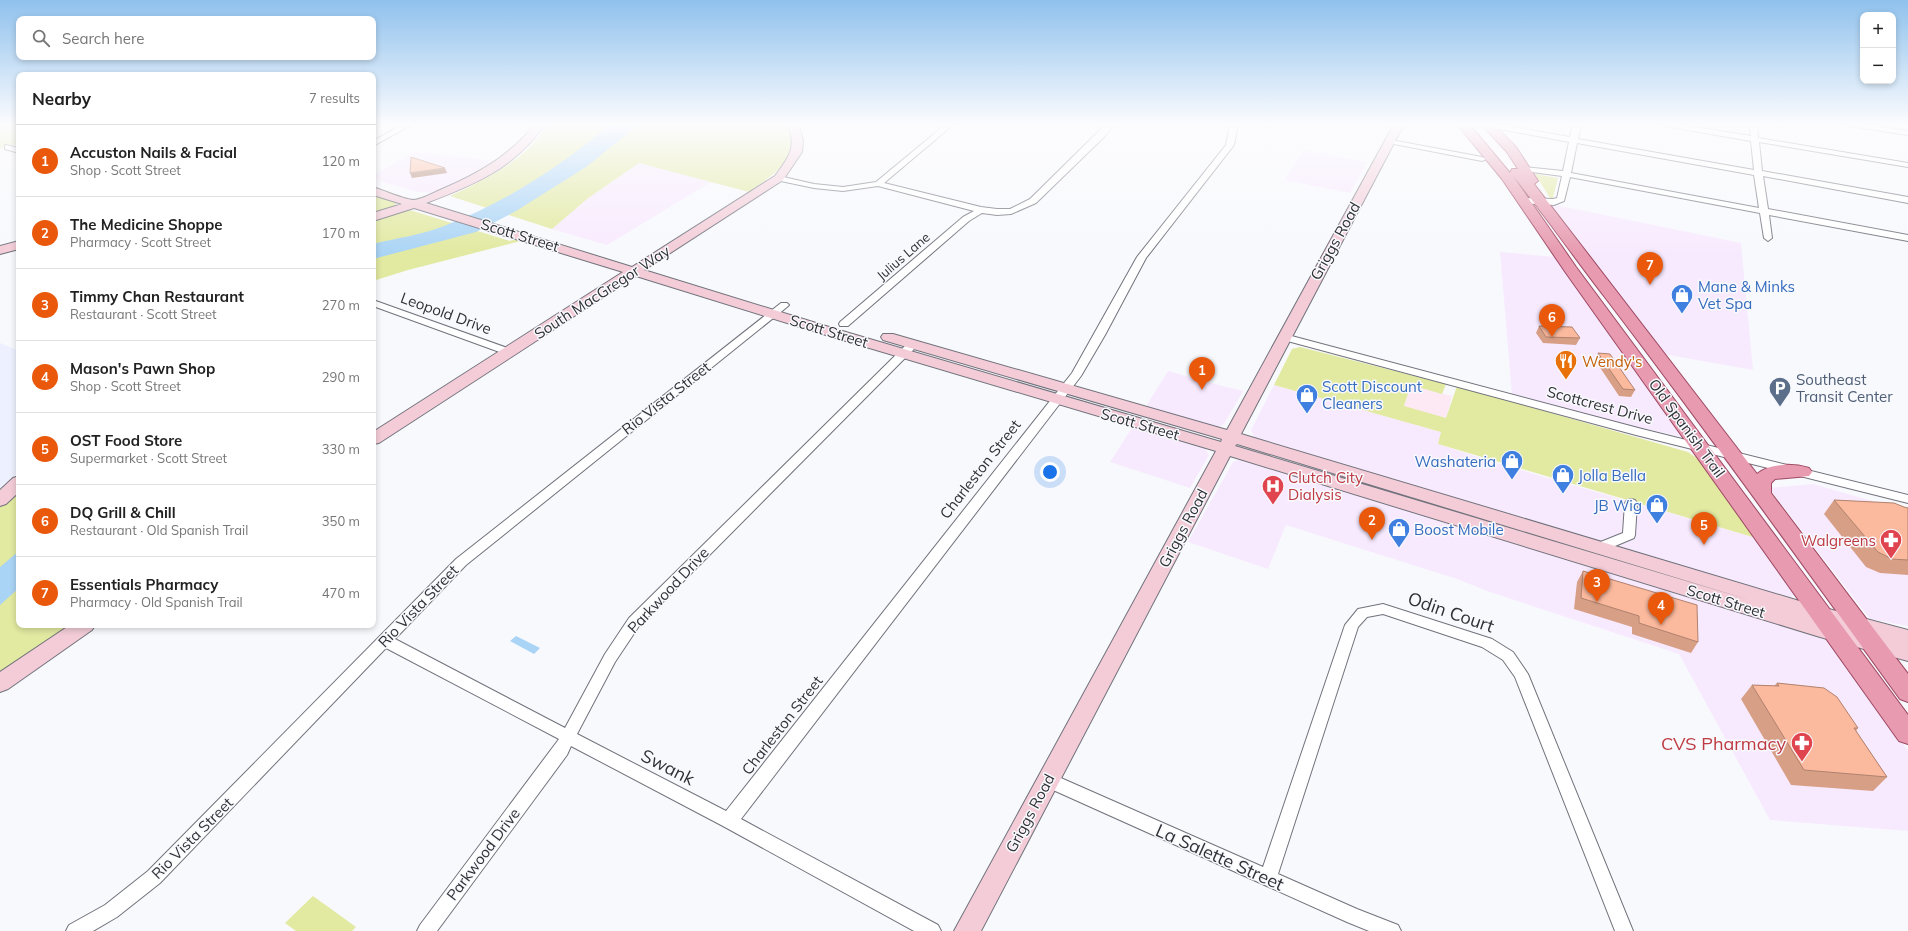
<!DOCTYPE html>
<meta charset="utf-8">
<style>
:root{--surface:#fff;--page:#f2f2f2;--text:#222;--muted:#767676;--line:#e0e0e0;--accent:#ea580c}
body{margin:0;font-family:Mulish,sans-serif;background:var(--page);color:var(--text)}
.controls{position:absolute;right:12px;top:12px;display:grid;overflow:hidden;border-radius:8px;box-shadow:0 2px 6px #0003}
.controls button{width:36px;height:36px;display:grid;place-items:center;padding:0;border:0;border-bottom:1px solid var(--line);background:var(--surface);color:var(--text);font:20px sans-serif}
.you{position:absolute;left:1050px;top:472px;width:14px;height:14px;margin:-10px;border:3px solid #fff;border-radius:50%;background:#1a73e8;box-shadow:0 0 0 6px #1a73e833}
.badge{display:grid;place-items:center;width:26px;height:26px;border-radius:50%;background:var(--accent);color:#fff;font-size:13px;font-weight:700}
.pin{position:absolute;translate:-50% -33px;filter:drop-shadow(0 1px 2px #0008)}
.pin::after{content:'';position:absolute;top:21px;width:14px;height:12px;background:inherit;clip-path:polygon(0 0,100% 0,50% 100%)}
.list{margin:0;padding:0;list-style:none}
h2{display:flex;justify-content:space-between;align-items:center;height:52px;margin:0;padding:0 16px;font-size:17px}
h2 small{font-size:13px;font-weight:400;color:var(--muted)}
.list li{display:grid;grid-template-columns:26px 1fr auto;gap:12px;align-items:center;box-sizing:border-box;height:72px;padding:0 16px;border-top:1px solid var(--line)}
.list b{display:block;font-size:15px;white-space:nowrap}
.list p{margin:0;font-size:13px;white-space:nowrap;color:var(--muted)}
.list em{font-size:13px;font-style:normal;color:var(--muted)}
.icon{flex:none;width:22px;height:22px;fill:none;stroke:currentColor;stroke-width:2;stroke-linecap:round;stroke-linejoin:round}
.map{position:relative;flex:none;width:1908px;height:931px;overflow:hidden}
.search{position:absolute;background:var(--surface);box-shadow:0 2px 6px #0003;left:16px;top:16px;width:360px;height:44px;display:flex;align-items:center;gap:10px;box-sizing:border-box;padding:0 14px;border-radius:8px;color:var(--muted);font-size:15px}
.panel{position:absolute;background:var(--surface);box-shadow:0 2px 6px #0003;left:16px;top:72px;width:360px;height:556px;border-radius:8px}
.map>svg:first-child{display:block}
.commercial{fill:#f8eafe}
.industrial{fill:#fce9f3}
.built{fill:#edf0fe}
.green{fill:#e2e9a0}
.water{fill:#aad4f5}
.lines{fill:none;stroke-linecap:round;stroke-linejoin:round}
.street-casing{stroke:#71737c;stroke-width:2}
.secondary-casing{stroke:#71737c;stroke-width:2}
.primary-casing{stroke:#9d4962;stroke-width:2}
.street{fill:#fff;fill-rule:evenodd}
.secondary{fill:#f3ccd7;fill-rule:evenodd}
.primary{fill:#e79ab0;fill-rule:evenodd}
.wall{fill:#d89f87}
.shaded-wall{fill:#b0826e}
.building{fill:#fbb99d;stroke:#b0826e}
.labels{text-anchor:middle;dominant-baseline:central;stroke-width:3;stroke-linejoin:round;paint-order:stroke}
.far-street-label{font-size:13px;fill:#303135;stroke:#f8f9fd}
.street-label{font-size:15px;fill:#303135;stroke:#f8f9fd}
.shop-label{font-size:15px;fill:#366cbe;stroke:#f8f9fd;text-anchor:start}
.food-label{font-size:15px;fill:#c56008;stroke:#f8f9fd;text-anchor:start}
.service-label{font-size:15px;fill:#4e5e75;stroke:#f8f9fd;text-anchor:start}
.health-label{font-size:15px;fill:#be3a42;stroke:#f8f9fd;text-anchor:start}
.near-street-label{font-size:18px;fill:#303135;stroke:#f8f9fd}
.near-health-label{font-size:18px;fill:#be3a42;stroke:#f8f9fd;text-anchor:end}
</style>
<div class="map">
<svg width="1908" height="931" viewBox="0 0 1908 931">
<rect width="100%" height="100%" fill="#f8f9fd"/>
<!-- commercial -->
<path class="commercial" d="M1304,150L1367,162L1350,193L1285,180Z
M414,152L498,161L454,184L433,193L418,192L373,179V176Z
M639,163L711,182L607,245L552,229L587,199Z
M1551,204L1741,243L1753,370L1663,354L1569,231Z
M1500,252L1556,257L1683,437L1623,424L1512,395Z
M1168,371L1222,386L1243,391L1224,424L1219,427H1213L1145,408Z
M1274,385L1441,432L1438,444L1493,462L1756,538L1795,595L1787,598L1255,440L1251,430Z
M1134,425L1201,446L1205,449L1209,455L1190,488L1110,462Z
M1241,459L1820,634L1827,639L1837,652L1908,751V831L1770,820L1679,654L1487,591L1457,579L1286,525L1268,569L1188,542L1233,462Z
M1813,484L1904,510L1908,514V626L1870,619L1769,488Z"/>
<!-- industrial -->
<path class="industrial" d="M1411,385L1452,396L1446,418L1404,407Z"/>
<!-- built -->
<path class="built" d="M1674,124H1747L1748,136Z
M0,343L19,351V471L0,491Z"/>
<!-- green -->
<path class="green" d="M0,124H19V143L0,149Z
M547,124H786C788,128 792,134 792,138C793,165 768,178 749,192L639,163L587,199L552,229L450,196C482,181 531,158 547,124Z
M1535,174L1558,178L1553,198H1550Z
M373,194L397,202C393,210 381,211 373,214Z
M410,210L510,241L514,239L521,241L408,270L373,281V221Z
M1300,347L1446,384L1442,394L1411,385L1404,406L1446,418L1457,386L1688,452L1701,461L1756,538L1438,444L1441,432L1274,385L1292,349Z
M19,490V625H75L0,674V507Z
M313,896L356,927L352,931H296L285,923Z"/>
<!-- water -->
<path class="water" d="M610,124H638L627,134L586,167L516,211L476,232L373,259V244C396,238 422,235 444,226C504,203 562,166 610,124Z
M19,551V588L0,605V567Z
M516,636L540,648L534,654L510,641Z"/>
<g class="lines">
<!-- street casing -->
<g class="street-casing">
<path id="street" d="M404,124H413L373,146V141Z
M946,124H954L884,183L981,207L997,209H1010L1030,199L1106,124H1114L1105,136L1036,203L1011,214L997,215L982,213L969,221L848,326H840L839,324L840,322L963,217L974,211L878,186L843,191L814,188L776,180L775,178L779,176L814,184L843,187L876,182Z
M1230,124H1238L1234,145L1146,258L1105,335L1081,376L741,819L938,925L941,931H914L723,826L571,746L567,755L437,931H417L420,925L559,739L386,648L160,883L117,917L93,931H66L69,925L105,905L148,871L456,559L781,303H787L789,305L787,307L466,565L395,639L565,728L605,654L629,618L909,342H917L918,344L917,346L639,626L615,662L577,734L726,811L1072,373L1137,257L1226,145Z
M1486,124H1495L1570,137L1573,124H1581L1578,139L1754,170L1751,141L1664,126L1660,124H1676L1751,136L1749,124H1757L1758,138L1908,163V167L1759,142L1762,171L1908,197V203L1763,176L1768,209L1908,235V241L1769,215L1772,238L1768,241L1764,238L1760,213L1570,177L1564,201L1554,205L1519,203V199L1522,198L1553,199L1557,198L1562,176L1524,171L1520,169L1524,167L1563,171L1569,142L1489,127H1486ZM1577,143L1754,175L1759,208L1571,173Z
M1845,124H1862L1908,131V135L1849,126Z
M1386,139L1482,157L1486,159L1482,161L1389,143L1385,141Z
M5,145L19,148V153L5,149Z
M373,300L513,350L514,352L509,355L505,354L373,306Z
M1284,334L1642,429L1908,495V503L1636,435L1280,339L1279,337L1280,335Z
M1631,499L1635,500L1637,503L1635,535L1634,538L1603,551L1598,553L1593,551L1591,548L1593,545L1623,533L1625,503L1627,500Z
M1383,604L1492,639L1513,652L1528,674L1633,931H1615L1515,677L1503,660L1482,647L1383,614L1367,617L1358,627L1278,874L1357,909L1398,925L1401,931H1369L1347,922L1042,785L1040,780L1042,775L1048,773L1054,775L1263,867L1345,625L1358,609Z"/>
</g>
<!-- secondary casing -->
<g class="secondary-casing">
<path id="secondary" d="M535,124H545C515,168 474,185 426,203L632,267L775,176C789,157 797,148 788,124H798L803,140L802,152L783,180L644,270L839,330L1221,442L1222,439L883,340L881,337L883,334H893L1227,430L1394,124H1404L1241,434L1806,603L1908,630V661L1820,637L1230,456L981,931H954L1216,451L829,336L636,276L379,443L373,444V432L623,272L414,208L373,221V213L402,204L373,195V187C382,190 406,200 414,200C422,199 433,193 440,190C477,174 510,156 535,124ZM1237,444L1753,601L1235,446Z
M19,241V249L0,254V246Z
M19,476V492L6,504L0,506V490L13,478Z
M70,625H95L92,630L8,689L0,692V672Z"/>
</g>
<!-- primary casing -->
<g class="primary-casing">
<path id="primary" d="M1457,124H1469L1510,173L1512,169H1518L1507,152L1481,124H1493L1516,147L1538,181L1534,184L1757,474C1770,463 1793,463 1809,468L1812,472L1809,476L1775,479L1771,483V493L1908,674V702L1900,699C1802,564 1705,428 1604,296C1573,256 1545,215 1513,176L1576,267L1908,715V744L1899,741L1566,273L1502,179Z"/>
</g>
<!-- street -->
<use href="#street" class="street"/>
<!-- secondary -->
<use href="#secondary" class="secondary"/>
<!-- primary -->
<use href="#primary" class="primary"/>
</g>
<!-- wall -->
<path class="wall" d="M1539,326L1580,338L1576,345L1543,343L1536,333Z
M1598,353L1635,390L1631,397L1619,396L1595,360Z
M1834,500L1908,508V575L1880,573L1866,567L1824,514Z
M1583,571L1698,642L1691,653L1632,634V627L1574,609L1577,582Z
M1777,683L1858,728L1856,731L1887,777L1873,791L1791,785L1741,699L1752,685L1774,686Z"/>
<!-- shaded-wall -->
<path class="shaded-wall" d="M445,168L447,173L412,178L410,173Z"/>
<!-- building -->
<path class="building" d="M411,157L445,168L410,173Z
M1539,326L1572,327L1580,338L1546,337Z
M1598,353L1610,354L1635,390L1623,389Z
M1834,500L1894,503L1904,507L1908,508V560L1892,559L1878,552Z
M1583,571L1697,605L1698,642L1639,623V616L1581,598Z
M1777,683L1824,688L1837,697L1858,728H1854L1887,777L1804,770L1752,685L1779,686Z"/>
<!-- sky -->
<linearGradient id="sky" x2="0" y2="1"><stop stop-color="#8fc1ed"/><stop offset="0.49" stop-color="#fcfcfe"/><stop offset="1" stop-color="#fcfcfe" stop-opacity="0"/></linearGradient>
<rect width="1908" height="254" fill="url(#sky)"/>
<!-- icons -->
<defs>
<g id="shop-pin" transform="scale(1.15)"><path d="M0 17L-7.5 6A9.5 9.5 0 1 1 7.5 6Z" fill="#3f7fe0" stroke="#f8f9fd"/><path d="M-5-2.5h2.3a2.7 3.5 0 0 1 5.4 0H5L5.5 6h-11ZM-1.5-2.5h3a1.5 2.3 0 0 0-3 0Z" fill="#fff"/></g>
<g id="restaurant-pin" transform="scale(1.15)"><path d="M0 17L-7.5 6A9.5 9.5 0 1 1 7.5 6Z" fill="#e8710a" stroke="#f8f9fd"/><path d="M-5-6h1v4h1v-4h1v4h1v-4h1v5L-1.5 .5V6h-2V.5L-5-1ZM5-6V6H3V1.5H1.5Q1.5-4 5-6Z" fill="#fff"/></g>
<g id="parking-pin" transform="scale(1.15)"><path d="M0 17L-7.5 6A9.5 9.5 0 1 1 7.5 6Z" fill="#5c6f8a" stroke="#f8f9fd"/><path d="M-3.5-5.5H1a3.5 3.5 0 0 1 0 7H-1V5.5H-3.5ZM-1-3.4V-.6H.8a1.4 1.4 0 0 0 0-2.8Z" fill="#fff"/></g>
<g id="hospital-pin" transform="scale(1.15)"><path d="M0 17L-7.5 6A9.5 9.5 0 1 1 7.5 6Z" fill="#e0444e" stroke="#f8f9fd"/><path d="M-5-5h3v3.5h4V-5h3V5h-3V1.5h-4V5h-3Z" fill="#fff"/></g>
<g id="pharmacy-pin" transform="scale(1.15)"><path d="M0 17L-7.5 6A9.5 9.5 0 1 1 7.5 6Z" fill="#e0444e" stroke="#f8f9fd"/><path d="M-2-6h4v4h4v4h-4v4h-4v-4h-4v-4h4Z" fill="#fff"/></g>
</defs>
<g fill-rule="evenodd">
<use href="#shop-pin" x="1682" y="295"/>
<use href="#restaurant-pin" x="1566" y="361"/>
<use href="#parking-pin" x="1780" y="388"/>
<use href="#shop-pin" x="1307" y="395"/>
<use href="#shop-pin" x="1512" y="461"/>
<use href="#shop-pin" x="1563" y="475"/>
<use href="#hospital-pin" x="1273" y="486"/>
<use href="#shop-pin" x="1657" y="505"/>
<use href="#shop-pin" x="1399" y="529"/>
<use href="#pharmacy-pin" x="1891" y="540"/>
<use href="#pharmacy-pin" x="1802" y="743"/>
</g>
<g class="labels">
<!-- far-street labels -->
<g class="far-street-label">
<text transform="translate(903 256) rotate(-41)">Julius Lane</text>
</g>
<!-- street labels -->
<g class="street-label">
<text transform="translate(520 235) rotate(17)">Scott Street</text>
<text transform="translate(1335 241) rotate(-61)">Griggs Road</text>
<text transform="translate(602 292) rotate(-33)">South MacGregor Way</text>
<text transform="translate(446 313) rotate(20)">Leopold Drive</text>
<text transform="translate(829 331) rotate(17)">Scott Street</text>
<text transform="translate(666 398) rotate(-38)">Rio Vista Street</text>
<text transform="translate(1600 405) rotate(15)">Scottcrest Drive</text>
<text transform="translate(1140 424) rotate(16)">Scott Street</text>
<text transform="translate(1687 428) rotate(54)">Old Spanish Trail</text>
<text transform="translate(980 469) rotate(-52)">Charleston Street</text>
<text transform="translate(1183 528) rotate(-62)">Griggs Road</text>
<text transform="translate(668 590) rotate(-47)">Parkwood Drive</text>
<text transform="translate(1726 601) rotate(17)">Scott Street</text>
<text transform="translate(418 606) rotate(-46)">Rio Vista Street</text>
<text transform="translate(782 725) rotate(-52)">Charleston Street</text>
<text transform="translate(1030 813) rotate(-62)">Griggs Road</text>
<text transform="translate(192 838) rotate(-45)">Rio Vista Street</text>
<text transform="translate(483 854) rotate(-53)">Parkwood Drive</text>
</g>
<!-- shop labels -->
<g class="shop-label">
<text x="1698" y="286">Mane &amp; Minks<tspan x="1698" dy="17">Vet Spa</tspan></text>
<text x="1322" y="386">Scott Discount<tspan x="1322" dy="17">Cleaners</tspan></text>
<text x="1496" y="461" text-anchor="end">Washateria</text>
<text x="1578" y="475">Jolla Bella</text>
<text x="1642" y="505" text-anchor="end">JB Wig</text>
<text x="1414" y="529">Boost Mobile</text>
</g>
<!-- food labels -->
<g class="food-label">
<text x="1582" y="361">Wendy's</text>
</g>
<!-- service labels -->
<g class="service-label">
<text x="1796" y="379">Southeast<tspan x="1796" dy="17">Transit Center</tspan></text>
</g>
<!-- health labels -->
<g class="health-label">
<text x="1288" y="477">Clutch City<tspan x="1288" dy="17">Dialysis</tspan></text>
<text x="1876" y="540" text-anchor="end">Walgreens</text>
</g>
<!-- near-street labels -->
<g class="near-street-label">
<text transform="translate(1451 612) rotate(19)">Odin Court</text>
<text transform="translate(668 767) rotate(27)">Swank</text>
<text transform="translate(1220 857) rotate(24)">La Salette Street</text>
</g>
<!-- near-health labels -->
<g class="near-health-label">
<text x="1786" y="743">CVS Pharmacy</text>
</g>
</g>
</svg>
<div class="controls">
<button>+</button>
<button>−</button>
</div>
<div class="you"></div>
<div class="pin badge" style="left:1202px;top:390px">1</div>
<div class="pin badge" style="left:1372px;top:540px">2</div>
<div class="pin badge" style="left:1597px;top:602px">3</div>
<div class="pin badge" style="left:1661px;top:625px">4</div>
<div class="pin badge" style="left:1704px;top:545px">5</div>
<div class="pin badge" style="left:1552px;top:337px">6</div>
<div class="pin badge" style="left:1650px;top:285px">7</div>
<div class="search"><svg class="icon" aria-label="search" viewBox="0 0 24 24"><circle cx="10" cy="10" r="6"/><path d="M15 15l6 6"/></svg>Search here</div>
<section class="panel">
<h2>Nearby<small>7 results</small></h2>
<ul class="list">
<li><span class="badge">1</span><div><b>Accuston Nails &amp; Facial</b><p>Shop · Scott Street</p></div><em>120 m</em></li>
<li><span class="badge">2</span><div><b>The Medicine Shoppe</b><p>Pharmacy · Scott Street</p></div><em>170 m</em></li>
<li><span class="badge">3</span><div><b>Timmy Chan Restaurant</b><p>Restaurant · Scott Street</p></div><em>270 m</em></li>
<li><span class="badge">4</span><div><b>Mason's Pawn Shop</b><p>Shop · Scott Street</p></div><em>290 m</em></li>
<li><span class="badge">5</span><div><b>OST Food Store</b><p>Supermarket · Scott Street</p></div><em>330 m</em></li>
<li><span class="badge">6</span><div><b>DQ Grill &amp; Chill</b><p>Restaurant · Old Spanish Trail</p></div><em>350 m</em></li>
<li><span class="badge">7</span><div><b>Essentials Pharmacy</b><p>Pharmacy · Old Spanish Trail</p></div><em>470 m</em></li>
</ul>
</section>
</div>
